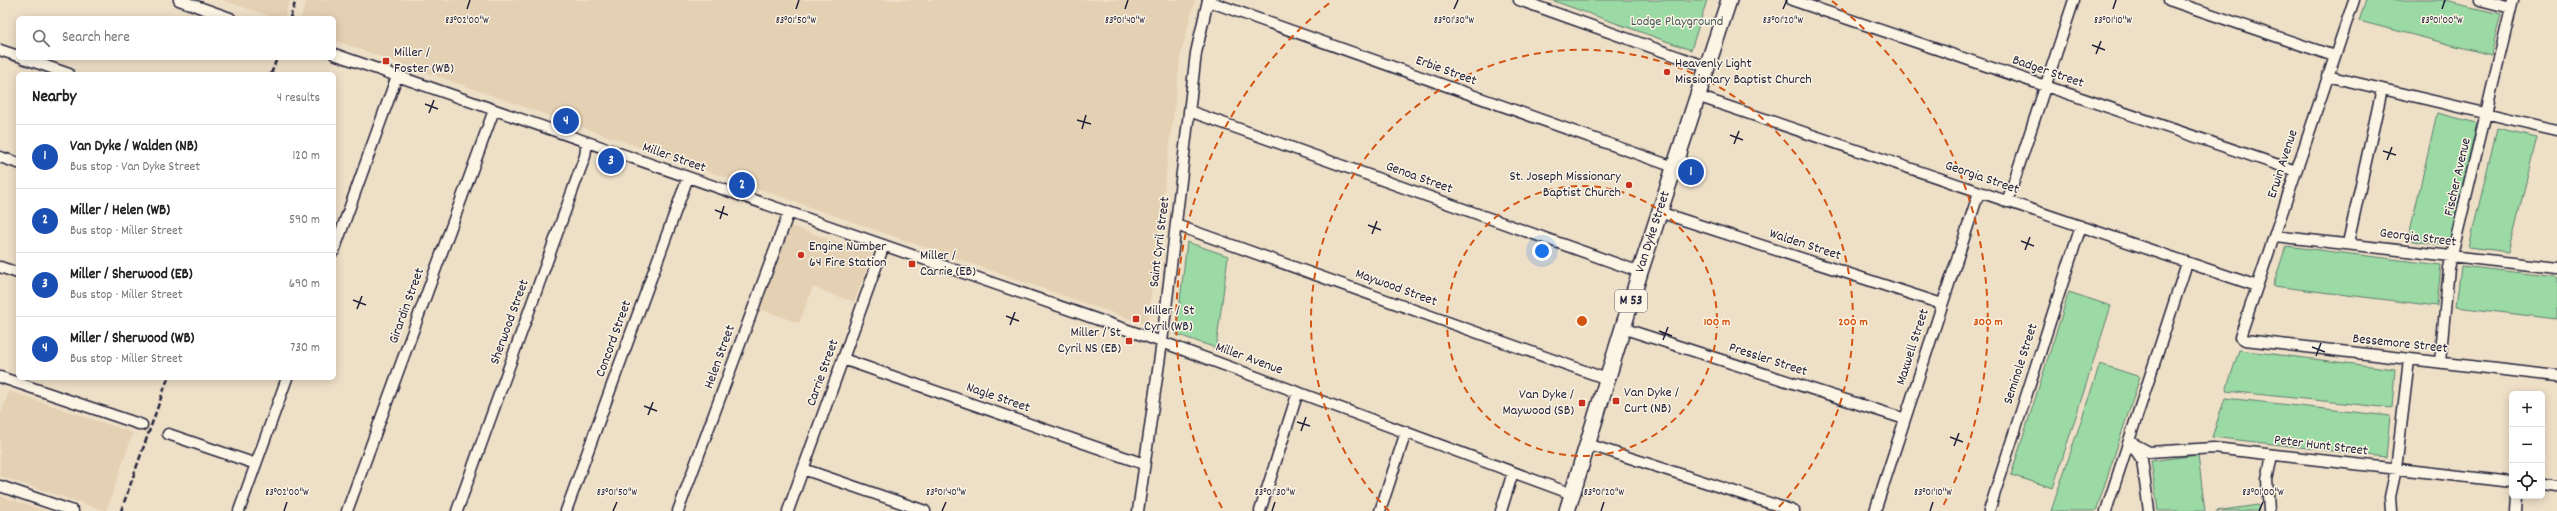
<!DOCTYPE html>
<meta charset="utf-8">
<style>
:root{--surface:#fff;--page:#f2f2f2;--text:#222;--muted:#767676;--line:#e0e0e0;--accent:#db2777}
body{margin:0;font-family:Dekko,sans-serif;background:var(--page);color:var(--text)}
.controls{position:absolute;right:12px;bottom:12px;display:grid;overflow:hidden;border-radius:6px;box-shadow:0 2px 10px #0003}
.controls button{width:36px;height:36px;display:grid;place-items:center;padding:0;border:0;border-bottom:1px solid var(--line);background:var(--surface);color:var(--text);font:20px sans-serif}
.you{position:absolute;left:1542px;top:251px;width:14px;height:14px;margin:-10px;border:3px solid #fff;border-radius:50%;background:#1a73e8;box-shadow:0 0 0 6px #1a73e833}
.badge{display:grid;place-items:center;width:26px;height:26px;border-radius:50%;background:var(--accent);color:#fff;font-size:13px;font-weight:700}
.pin{position:absolute;translate:-50% -50%;border:2px solid #fff;box-shadow:0 1px 4px #0006}
.list{margin:0;padding:0;list-style:none}
h2{display:flex;justify-content:space-between;align-items:center;height:52px;margin:0;padding:0 16px;font-size:17px}
h2 small{font-size:13px;font-weight:400;color:var(--muted)}
.list li{display:grid;grid-template-columns:26px 1fr auto;gap:12px;align-items:center;box-sizing:border-box;height:64px;padding:0 16px;border-top:1px solid var(--line)}
.list b{display:block;font-size:15px;white-space:nowrap}
.list p{margin:0;font-size:13px;white-space:nowrap;color:var(--muted)}
.list em{font-size:13px;font-style:normal;color:var(--muted)}
.icon{flex:none;width:22px;height:22px;fill:none;stroke:currentColor;stroke-width:2;stroke-linecap:round;stroke-linejoin:round}
.map{position:relative;flex:none;width:2557px;height:511px;overflow:hidden}
.search{position:absolute;background:var(--surface);box-shadow:0 2px 10px #0003;left:16px;top:16px;width:320px;height:44px;display:flex;align-items:center;gap:10px;box-sizing:border-box;padding:0 14px;border-radius:6px;color:var(--muted);font-size:15px}
.panel{position:absolute;background:var(--surface);box-shadow:0 2px 10px #0003;left:16px;top:72px;width:320px;height:308px;border-radius:6px}
.map>svg:first-child{display:block}
.built{fill:#e4d0b2}
.green{fill:#9bdaa4;stroke:#5e7e70}
.lines{fill:none;stroke-linecap:round;stroke-linejoin:round}
.street-casing{stroke:#22223b;stroke-width:13}
.primary-casing{stroke:#22223b;stroke-width:18}
.street{stroke:#fcf5e5;stroke-width:10}
.primary{stroke:#fcf5e5;stroke-width:15}
.rail{stroke:#22223b;stroke-width:2.5;stroke-dasharray:6 3;stroke-linecap:butt}
.ticks{fill:none;stroke:#22223b;stroke-width:1.5}
.ring{fill:none;stroke:#d45411;stroke-width:2;stroke-dasharray:7 5}
.poi-dot{fill:#c8321e;stroke:#fcf5e5;stroke-width:1.5}
.labels{text-anchor:middle;dominant-baseline:central;stroke-width:3;stroke-linejoin:round;paint-order:stroke}
.shield{fill:#fcf5e5;stroke:#63616e;stroke-width:1}
.shield-label{font-size:13px;font-weight:bold;fill:#22223b}
.park-label{font-size:14px;fill:#46595a;stroke:#fcf5e5}
.poi-label{font-size:14px;fill:#22223b;stroke:#fcf5e5;text-anchor:start}
.street-label{font-size:14px;fill:#22223b;stroke:#fcf5e5}
.ticks-label{font-size:10px;text-anchor:middle;fill:#22223b;stroke:#fcf5e5;stroke-width:3;stroke-linejoin:round;paint-order:stroke}
.centre{fill:#d45411;stroke:#fcf5e5;stroke-width:2}
.ring-label{font-size:12px;text-anchor:middle;font-weight:bold;fill:#d45411;stroke:#fcf5e5;stroke-width:3;stroke-linejoin:round;paint-order:stroke}
</style>
<div class="map">
<svg width="2557" height="511" viewBox="0 0 2557 511">
<rect width="100%" height="100%" fill="#eedfc7"/>
<filter id="ink" filterUnits="userSpaceOnUse"><feTurbulence type="fractalNoise" baseFrequency=".025" numOctaves="2"/><feDisplacementMap in="SourceGraphic" scale="8" xChannelSelector="R" yChannelSelector="G"/><feConvolveMatrix kernelMatrix="1 2 1 2 8 2 1 2 1" color-interpolation-filters="sRGB"/></filter>
<g filter="url(#ink)">
<!-- built -->
<path class="built" d="M222,0H290L284,18H275Z
M307,0H1195L1181,53L1147,325L334,40V18H301Z
M791,226L872,254L854,302L813,287L799,323L760,309Z
M9,391L133,433L106,511L0,476V416Z
M0,496L46,511H0Z"/>
<!-- green -->
<path class="green" d="M1551,0H1707L1691,50Z
M2366,0H2440L2501,14L2491,55L2359,21Z
M2437,113L2477,123L2448,246L2408,240Z
M2497,128L2537,137L2509,252L2469,247Z
M1187,242L1228,256L1216,348L1176,334Z
M2286,246L2441,265L2437,306L2273,286Z
M2461,266L2557,277V319L2456,307Z
M2069,292L2111,306L2053,488L2011,475Z
M2239,350L2395,369L2392,408L2226,391Z
M2100,364L2140,377L2096,511H2051Z
M2225,398L2390,416L2386,457L2212,437Z
M2198,455L2205,511H2158L2151,461Z
M2258,505L2259,511H2216Z"/>
<g class="lines">
<!-- street casing -->
<g class="street-casing">
<path id="street" d="M179,0L230,18
M1519,0L1707,67
M1792,0L2296,171
M2169,0L2334,56
M2354,0L2240,337L2245,340L2557,376
M2480,0L2511,8
M1208,1L1674,167
M0,50L18,56
M334,54L1162,342L1572,494
M23,58L69,74
M2327,76L2557,130
M1697,96L2257,286
M1189,111L1640,272
M0,157L18,163
M2007,202L2074,0
M1659,212L1942,304
M1176,225L1607,379
M2275,236L2557,268
M2348,243L2382,89
M334,251L397,76
M0,267L18,273
M1622,328L1905,419
M843,359L1144,464
M2440,362L2449,268L2513,0
M0,377L142,425
M168,434L256,464
M2130,442L2149,452L2214,448L2512,482
M2131,443L2142,460L2149,511
M1587,444L1794,511
M803,469L925,511
M2542,485L2557,487
M0,486L73,511
M239,511L287,378
M347,511L494,110
M457,511L585,156L587,142
M566,511L688,177
M678,511L789,212
M788,511L884,245
M1138,511L1162,342L1196,53L1208,0
M1260,511L1298,392
M1380,511L1406,432
M1501,511L1513,472
M1875,511L1979,192
M1989,511L2081,226
M2106,511L2187,263
M2269,511L2267,480L2272,455
M2391,511L2390,497L2396,469L2409,360
M2516,511L2517,496"/>
</g>
<!-- primary casing -->
<g class="primary-casing">
<path id="primary" d="M1567,511L1640,272L1729,0"/>
</g>
<!-- street -->
<use href="#street" class="street"/>
<!-- primary -->
<use href="#primary" class="primary"/>
<!-- rail -->
<path class="rail" d="M290,18L296,0
M271,74L277,58
M121,511L168,378"/>
</g>
</g>
<!-- ticks -->
<path class="ticks" d="M467,9L470,0M796,9L799,0M1125,9L1128,0M1454,9L1458,0M1783,9L1787,0M2113,9L2116,0M2442,9L2445,0M2092,45L2105,50M2096,54L2101,41M425,104L438,109M429,113L434,100M1077,120L1091,124M1082,129L1086,115M1730,135L1743,140M1734,144L1739,131M2383,151L2396,155M2387,160L2392,147M715,210L728,215M720,219L724,206M1368,225L1381,230M1372,234L1377,221M2021,241L2034,246M2025,250L2030,237M353,300L366,305M357,309L362,296M1006,316L1019,321M1010,325L1015,312M1659,331L1672,336M1663,340L1668,327M2312,347L2325,352M2316,356L2321,343M644,406L657,411M648,415L653,402M1297,422L1310,426M1301,431L1306,417M1950,437L1963,442M1954,446L1959,433M284,511L287,502M613,511L617,502M942,511L946,502M1272,511L1275,502M1601,511L1604,502M1930,511L1933,502M2259,511L2263,502"/>
<!-- distance rings -->
<g class="ring">
<circle cx="1582" cy="321" r="135"/>
<path d="M1389 511A271 271 0 1 1 1775 511"/>
<path d="M1222 508A406 406 0 0 1 1332 1M1832 1A406 406 0 0 1 1942 508"/>
</g>
<!-- markers -->
<g class="poi-dot">
<rect x="382" y="57" width="8" height="8" rx="2"/>
<circle cx="1667" cy="72" r="4"/>
<circle cx="1629" cy="185" r="4"/>
<circle cx="801" cy="255" r="4"/>
<rect x="908" y="260" width="8" height="8" rx="2"/>
<rect x="1132" y="315" width="8" height="8" rx="2"/>
<rect x="1125" y="337" width="8" height="8" rx="2"/>
<rect x="1612" y="397" width="8" height="8" rx="2"/>
<rect x="1578" y="399" width="8" height="8" rx="2"/>
</g>
<g class="labels">
<!-- shield labels -->
<rect class="shield" x="1615" y="290" width="32" height="22" rx="3"/>
<g class="shield-label">
<text x="1631" y="301">M 53</text>
</g>
<!-- park labels -->
<g class="park-label">
<text x="1677" y="22">Lodge Playground</text>
</g>
<!-- poi labels -->
<g class="poi-label">
<text x="394" y="53">Miller /<tspan x="394" dy="16">Foster (WB)</tspan></text>
<text x="1675" y="64">Heavenly Light<tspan x="1675" dy="16">Missionary Baptist Church</tspan></text>
<text x="1621" y="177" text-anchor="end">St. Joseph Missionary<tspan x="1621" dy="16">Baptist Church</tspan></text>
<text x="809" y="247">Engine Number<tspan x="809" dy="16">64 Fire Station</tspan></text>
<text x="920" y="256">Miller /<tspan x="920" dy="16">Carrie (EB)</tspan></text>
<text x="1144" y="311">Miller / St<tspan x="1144" dy="16">Cyril (WB)</tspan></text>
<text x="1121" y="333" text-anchor="end">Miller / St<tspan x="1121" dy="16">Cyril NS (EB)</tspan></text>
<text x="1624" y="393">Van Dyke /<tspan x="1624" dy="16">Curt (NB)</tspan></text>
<text x="1574" y="395" text-anchor="end">Van Dyke /<tspan x="1574" dy="16">Maywood (SB)</tspan></text>
</g>
<!-- street labels -->
<g class="street-label">
<text transform="translate(1446 71) rotate(20)">Erbie Street</text>
<text transform="translate(2048 72) rotate(19)">Badger Street</text>
<text transform="translate(674 158) rotate(19)">Miller Street</text>
<text transform="translate(2283 164) rotate(-72)">Erwin Avenue</text>
<text transform="translate(2458 177) rotate(-77)">Fischer Avenue</text>
<text transform="translate(1419 178) rotate(20)">Genoa Street</text>
<text transform="translate(1982 178) rotate(19)">Georgia Street</text>
<text transform="translate(1653 232) rotate(-72)">Van Dyke Street</text>
<text transform="translate(2418 238) rotate(7)">Georgia Street</text>
<text transform="translate(1160 242) rotate(-83)">Saint Cyril Street</text>
<text transform="translate(1805 245) rotate(18)">Walden Street</text>
<text transform="translate(1396 288) rotate(20)">Maywood Street</text>
<text transform="translate(407 306) rotate(-70)">Girardin Street</text>
<text transform="translate(510 322) rotate(-70)">Sherwood Street</text>
<text transform="translate(614 339) rotate(-70)">Concord Street</text>
<text transform="translate(2400 344) rotate(6)">Bessemore Street</text>
<text transform="translate(1913 347) rotate(-72)">Maxwell Street</text>
<text transform="translate(720 357) rotate(-70)">Helen Street</text>
<text transform="translate(1249 359) rotate(20)">Miller Avenue</text>
<text transform="translate(1768 360) rotate(18)">Pressler Street</text>
<text transform="translate(2021 364) rotate(-72)">Seminole Street</text>
<text transform="translate(823 373) rotate(-70)">Carrie Street</text>
<text transform="translate(998 398) rotate(19)">Nagle Street</text>
<text transform="translate(2321 446) rotate(7)">Peter Hunt Street</text>
</g>
</g>
<g class="ticks-label">
<text x="467" y="23">83°02'00"W</text>
<text x="796" y="23">83°01'50"W</text>
<text x="1125" y="23">83°01'40"W</text>
<text x="1454" y="23">83°01'30"W</text>
<text x="1783" y="23">83°01'20"W</text>
<text x="2113" y="23">83°01'10"W</text>
<text x="2442" y="23">83°01'00"W</text>
<text x="287" y="495">83°02'00"W</text>
<text x="617" y="495">83°01'50"W</text>
<text x="946" y="495">83°01'40"W</text>
<text x="1275" y="495">83°01'30"W</text>
<text x="1604" y="495">83°01'20"W</text>
<text x="1933" y="495">83°01'10"W</text>
<text x="2263" y="495">83°01'00"W</text>
</g>
<circle cx="1582" cy="321" r="6" class="centre"/>
<g class="ring-label">
<text x="1717" y="325">100 m</text>
<text x="1853" y="325">200 m</text>
<text x="1988" y="325">300 m</text>
</g>
</svg>
<div class="controls">
<button>+</button>
<button>−</button>
<button><svg class="icon" aria-label="locate" viewBox="0 0 24 24"><circle cx="12" cy="12" r="6"/><path d="M12 2v4M12 18v4M2 12h4M18 12h4"/></svg></button>
</div>
<div class="you"></div>
<div class="pin badge" style="left:1691px;top:172px;background:#1a4fb4">1</div>
<div class="pin badge" style="left:742px;top:185px;background:#1a4fb4">2</div>
<div class="pin badge" style="left:611px;top:161px;background:#1a4fb4">3</div>
<div class="pin badge" style="left:566px;top:121px;background:#1a4fb4">4</div>
<div class="search"><svg class="icon" aria-label="search" viewBox="0 0 24 24"><circle cx="10" cy="10" r="6"/><path d="M15 15l6 6"/></svg>Search here</div>
<section class="panel">
<h2>Nearby<small>4 results</small></h2>
<ul class="list">
<li><span class="badge" style="background:#1a4fb4">1</span><div><b>Van Dyke / Walden (NB)</b><p>Bus stop · Van Dyke Street</p></div><em>120 m</em></li>
<li><span class="badge" style="background:#1a4fb4">2</span><div><b>Miller / Helen (WB)</b><p>Bus stop · Miller Street</p></div><em>590 m</em></li>
<li><span class="badge" style="background:#1a4fb4">3</span><div><b>Miller / Sherwood (EB)</b><p>Bus stop · Miller Street</p></div><em>690 m</em></li>
<li><span class="badge" style="background:#1a4fb4">4</span><div><b>Miller / Sherwood (WB)</b><p>Bus stop · Miller Street</p></div><em>730 m</em></li>
</ul>
</section>
</div>
